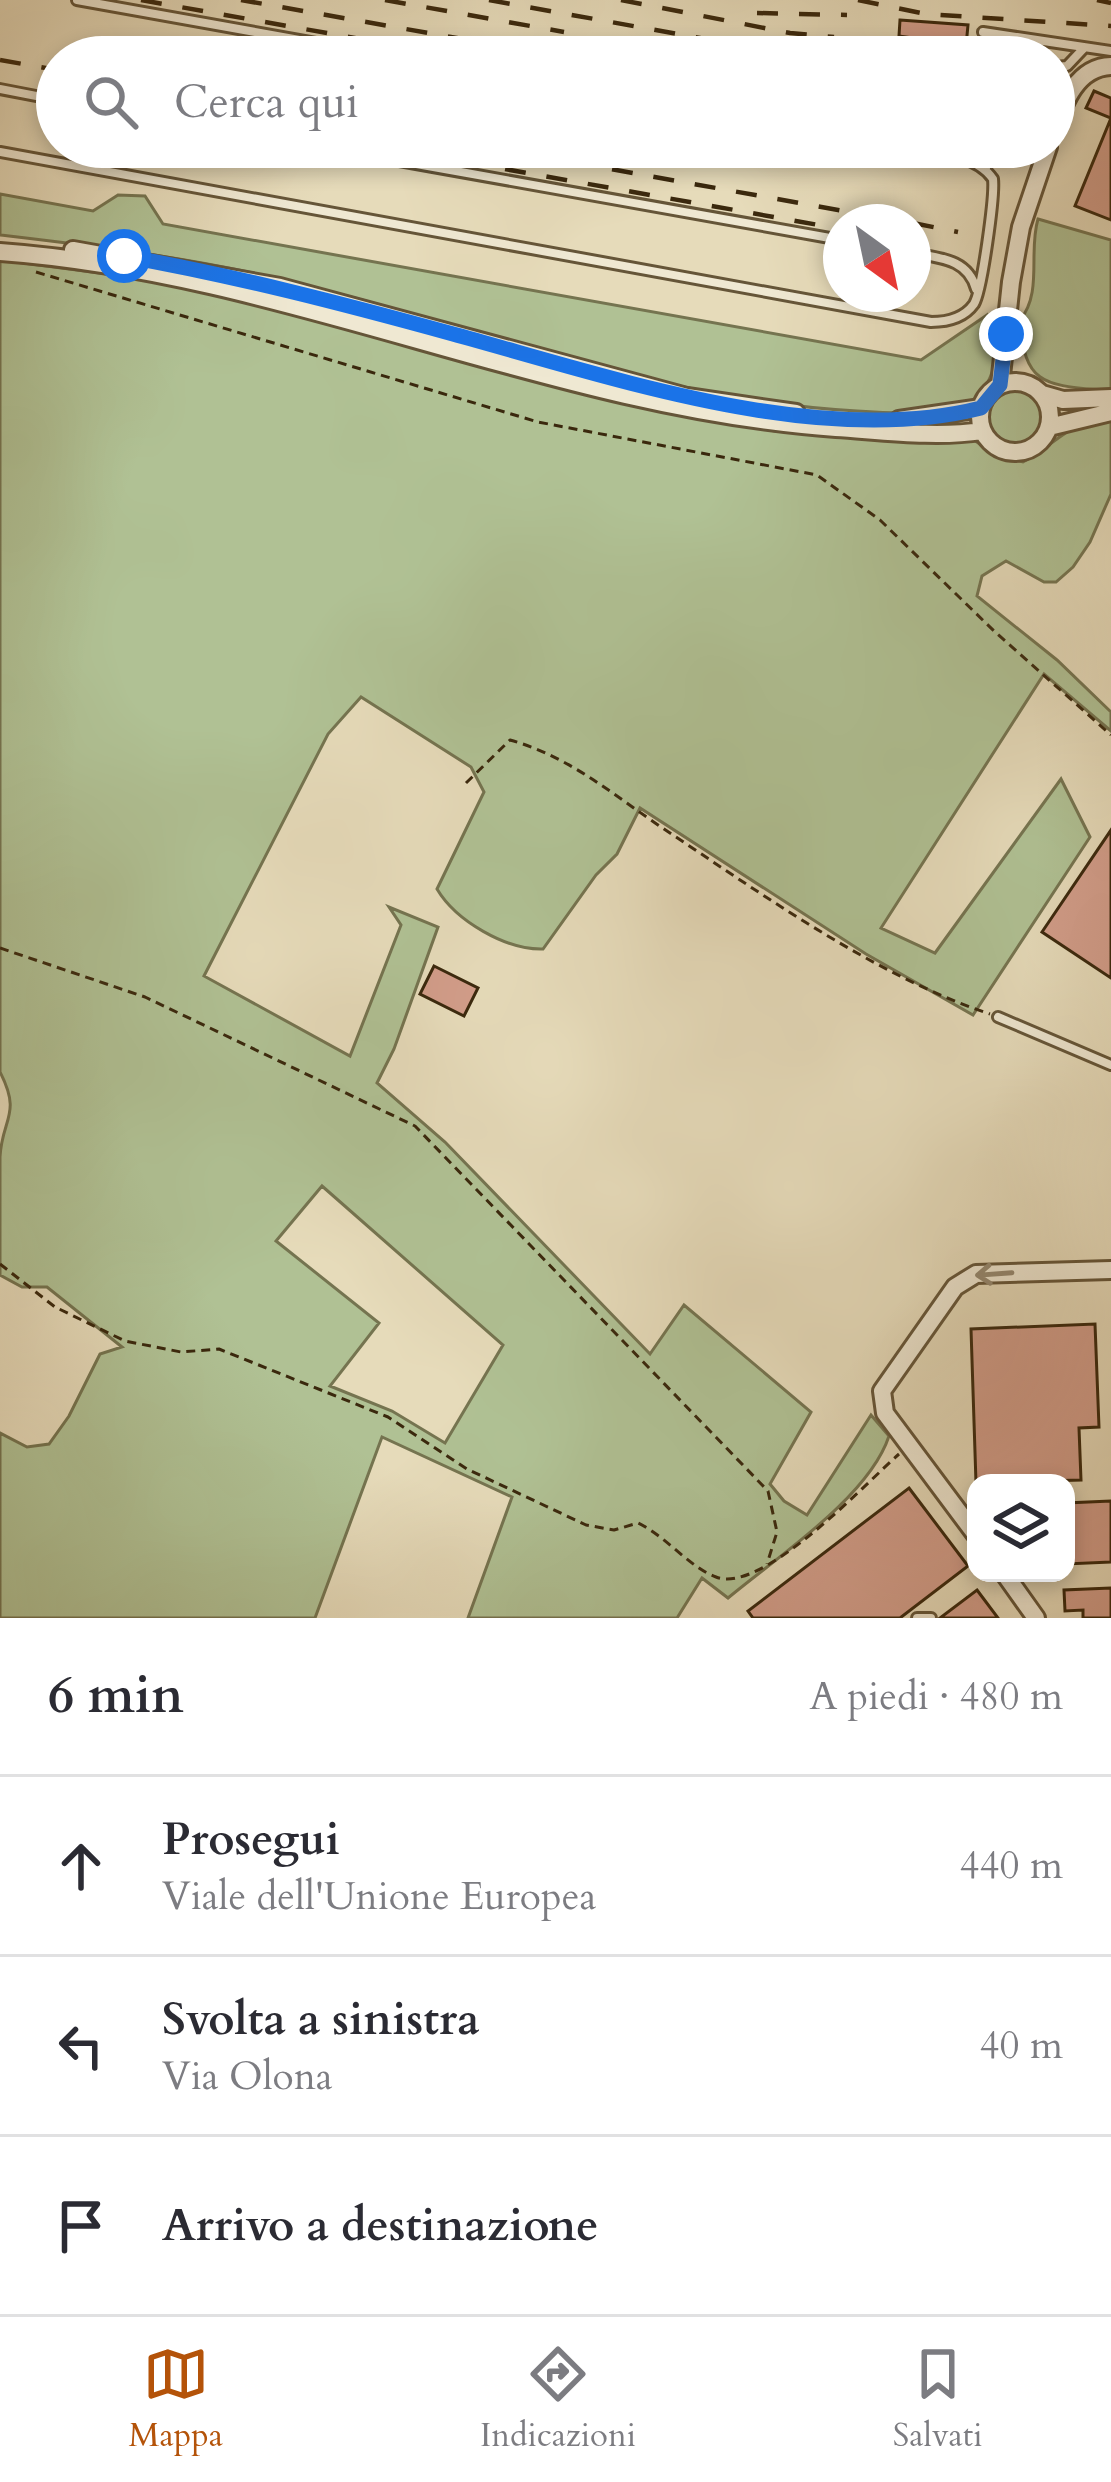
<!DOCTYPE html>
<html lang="it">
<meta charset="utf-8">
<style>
:root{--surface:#fff;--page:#f2f2f3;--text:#2b2b33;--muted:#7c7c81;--line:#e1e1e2;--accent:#b45309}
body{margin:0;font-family:Cardo,serif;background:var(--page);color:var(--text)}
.controls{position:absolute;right:36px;bottom:36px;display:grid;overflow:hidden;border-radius:24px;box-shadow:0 6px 18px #0003}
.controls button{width:108px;height:108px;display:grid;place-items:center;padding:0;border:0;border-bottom:3px solid var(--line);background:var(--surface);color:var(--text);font:60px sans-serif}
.compass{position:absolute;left:823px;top:204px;width:108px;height:108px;border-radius:50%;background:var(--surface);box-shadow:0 6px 18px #0003;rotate:147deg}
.stop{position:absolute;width:36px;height:36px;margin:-27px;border:9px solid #1a73e8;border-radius:50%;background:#fff}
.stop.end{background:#1a73e8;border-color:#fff;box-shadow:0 3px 12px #0008}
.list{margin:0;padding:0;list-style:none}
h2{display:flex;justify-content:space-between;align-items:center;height:156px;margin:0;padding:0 48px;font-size:51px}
h2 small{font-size:39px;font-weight:400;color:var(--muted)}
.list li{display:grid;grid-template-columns:78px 1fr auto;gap:36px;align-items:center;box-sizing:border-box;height:180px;padding:0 48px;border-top:3px solid var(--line)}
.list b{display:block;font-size:45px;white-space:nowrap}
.list p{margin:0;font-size:39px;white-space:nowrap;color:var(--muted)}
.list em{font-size:39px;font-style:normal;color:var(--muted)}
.icon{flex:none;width:66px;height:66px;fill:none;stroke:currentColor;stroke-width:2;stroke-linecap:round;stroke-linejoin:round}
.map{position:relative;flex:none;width:1111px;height:1618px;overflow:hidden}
.search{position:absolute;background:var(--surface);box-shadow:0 6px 18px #0003;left:36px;right:36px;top:36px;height:132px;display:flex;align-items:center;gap:30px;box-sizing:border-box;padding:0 42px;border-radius:66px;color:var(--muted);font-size:45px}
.sheet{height:696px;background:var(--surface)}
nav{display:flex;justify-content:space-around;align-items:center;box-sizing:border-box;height:168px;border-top:3px solid var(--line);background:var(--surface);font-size:33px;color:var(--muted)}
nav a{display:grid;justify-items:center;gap:6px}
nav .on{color:var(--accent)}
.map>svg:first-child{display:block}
.green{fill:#b0c194;stroke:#757450;stroke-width:3;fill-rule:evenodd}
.building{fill:#d29d8a;stroke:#3a280d;stroke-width:3}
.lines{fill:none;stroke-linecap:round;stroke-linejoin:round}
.lane-casing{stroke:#655538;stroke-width:14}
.street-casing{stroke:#655538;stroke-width:22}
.path{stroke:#3a280d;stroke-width:3;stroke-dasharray:9 6;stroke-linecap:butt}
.lane{stroke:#efe8d2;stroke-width:8}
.street{stroke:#efe8d2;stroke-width:16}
.rail{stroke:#3a280d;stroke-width:4.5;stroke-dasharray:21 21;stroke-linecap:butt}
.oneway{stroke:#948870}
.route{stroke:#1a73e8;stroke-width:15}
</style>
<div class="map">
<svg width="1111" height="1618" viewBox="0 0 1111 1618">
<rect width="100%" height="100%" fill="#e6dbba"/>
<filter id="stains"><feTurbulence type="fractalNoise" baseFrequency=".00167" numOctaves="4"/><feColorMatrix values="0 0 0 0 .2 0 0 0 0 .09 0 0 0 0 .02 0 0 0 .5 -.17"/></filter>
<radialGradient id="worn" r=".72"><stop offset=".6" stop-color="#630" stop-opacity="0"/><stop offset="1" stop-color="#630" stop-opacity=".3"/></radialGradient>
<!-- green -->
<path class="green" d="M0,194L93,211L118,195L145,196L163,224L921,360L987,315L993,341L998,342C997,363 989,394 966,404C938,416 887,413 857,411C650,400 455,317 253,273C170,255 84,245 0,235Z
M1038,219L1111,240V494L1090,542L1073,567L1056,582H1044L1006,561L982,576L977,596L1057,660L1111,712V731L1044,674L881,928L935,953L1061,779L1090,837L973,1015L866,954L640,808L617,854L596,875L543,949C506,950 456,921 437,889L484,792L471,767L361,697L328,734L204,976L350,1056L401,925L389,907L438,927L394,1049L377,1083L445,1142L650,1354L684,1305L811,1412L770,1484L784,1501L807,1515L871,1415L889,1436C869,1497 777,1557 728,1598L702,1578L677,1618H468L512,1497L382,1437L315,1618H0V1433L27,1447L49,1444L69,1416L100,1354L122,1347L47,1287H22L0,1275C0,1235 0,1196 0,1157C2,1118 22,1115 0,1072V260L161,281L342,322L679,415L775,431L974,440L994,454L1023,462C1046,450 1062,431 1087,422L1101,390C1045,385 1024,385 1020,320C1043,292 1028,252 1038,219ZM322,1186L503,1345L445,1443L392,1411L330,1386L379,1323L276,1241Z
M988 418a27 27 0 1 1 54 0a27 27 0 1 1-54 0Z"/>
<!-- building -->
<path class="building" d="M900,20L968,25L966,46L899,36Z
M1094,91L1111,98V220L1075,206L1111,118L1086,108Z
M1111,830V978L1042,932Z
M434,966L478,988L464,1016L420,994Z
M1095,1324L1099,1427L1079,1428L1081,1480L976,1483L971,1329Z
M909,1488L968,1566L900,1618H753L748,1611Z
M1111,1501V1562L1066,1564V1503Z
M1111,1588V1618H1083V1610L1065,1611L1064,1590Z
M977,1590L998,1618H940Z"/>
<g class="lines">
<!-- lane casing -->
<g class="lane-casing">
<path id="lane" d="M77,0L394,57
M983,32L1111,51
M846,52L898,57
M1054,67L1067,66L1084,48
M0,89L57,100
M321,147L841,240
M0,152L931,322C947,322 964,318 974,304C982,291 995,196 993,179C974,151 925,153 894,147
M986,168L989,147
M913,253C940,258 968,259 976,289
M998,1017L1111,1065
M917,1618H931"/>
</g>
<!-- street casing -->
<g class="street-casing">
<path id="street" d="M1054,130C1064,102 1077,67 1111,66
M73,250L280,287L687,397L796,413
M0,252C288,273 551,408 836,428C883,431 936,438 982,431
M980 417a35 35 0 1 1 70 0a35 35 0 1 1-70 0Z
M1000,385L1011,282L1021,227L1048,147
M1042,394L1063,400L1111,398
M899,420L981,408
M1049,427L1111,412
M976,1535L885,1413L882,1391L955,1287L976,1274L1111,1270
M1004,1573L1036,1618"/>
</g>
<!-- path -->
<path class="path" d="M36,272L538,422L817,475L880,520L994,631L1111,735
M466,783L510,740C568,756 611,793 661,827C762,894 875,976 990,1014
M0,948L145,997L415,1126L768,1491L777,1532L767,1564
M0,1264L55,1307L125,1341L181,1352L219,1349L388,1417L467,1469L586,1525L614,1530L638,1523C667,1537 689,1567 716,1577C762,1595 866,1483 899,1454"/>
<!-- lane -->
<use href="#lane" class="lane"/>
<!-- street -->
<use href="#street" class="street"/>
<!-- rail -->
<path class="rail" d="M141,0L462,57
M241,0L565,57
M385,0L564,32
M489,0L805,57
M621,0L790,33L834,37
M858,0L926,14L1111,26
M1097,0L1111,3
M757,13L847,15
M546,39L646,57
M629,44L699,57
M0,60L57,70
M381,147L841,229
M488,147L905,222
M955,147L971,150
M913,223L958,232"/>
</g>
<!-- one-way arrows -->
<defs><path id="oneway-shaft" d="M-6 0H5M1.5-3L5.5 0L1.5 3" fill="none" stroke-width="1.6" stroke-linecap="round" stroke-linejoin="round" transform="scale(3)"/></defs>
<use class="oneway" href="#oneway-shaft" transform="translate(994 1274) rotate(176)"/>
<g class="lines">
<!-- route -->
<path class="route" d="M124,256C236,276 344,304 453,334C611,377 818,449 981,408L1000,385L1006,334"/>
</g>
<rect width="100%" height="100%" filter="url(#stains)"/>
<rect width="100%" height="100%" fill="url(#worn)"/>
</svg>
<div class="controls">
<button><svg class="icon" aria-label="layers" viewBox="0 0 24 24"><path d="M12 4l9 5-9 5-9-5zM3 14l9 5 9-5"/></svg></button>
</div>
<svg class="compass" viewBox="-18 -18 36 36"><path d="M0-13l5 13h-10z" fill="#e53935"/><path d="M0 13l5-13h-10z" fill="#7c7c81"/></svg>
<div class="stop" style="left:124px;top:256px"></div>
<div class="stop end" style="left:1006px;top:334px"></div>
<div class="search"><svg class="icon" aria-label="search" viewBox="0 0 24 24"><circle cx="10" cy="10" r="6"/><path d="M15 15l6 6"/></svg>Cerca qui</div>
</div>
<section class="sheet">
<h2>6 min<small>A piedi · 480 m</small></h2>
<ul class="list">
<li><svg class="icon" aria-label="ahead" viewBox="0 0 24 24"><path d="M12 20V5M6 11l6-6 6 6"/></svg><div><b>Prosegui</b><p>Viale dell'Unione Europea</p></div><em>440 m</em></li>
<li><svg class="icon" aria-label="left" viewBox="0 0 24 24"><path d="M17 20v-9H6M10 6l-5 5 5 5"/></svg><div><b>Svolta a sinistra</b><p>Via Olona</p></div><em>40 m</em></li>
<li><svg class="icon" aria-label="arrive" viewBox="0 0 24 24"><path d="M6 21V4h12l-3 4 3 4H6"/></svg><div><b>Arrivo a destinazione</b></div></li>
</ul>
</section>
<nav>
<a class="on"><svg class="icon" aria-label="map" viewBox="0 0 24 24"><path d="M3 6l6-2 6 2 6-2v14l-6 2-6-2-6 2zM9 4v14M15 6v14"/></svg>Mappa</a>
<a><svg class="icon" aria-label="directions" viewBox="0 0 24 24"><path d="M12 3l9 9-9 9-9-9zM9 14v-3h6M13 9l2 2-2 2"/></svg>Indicazioni</a>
<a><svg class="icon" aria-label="saved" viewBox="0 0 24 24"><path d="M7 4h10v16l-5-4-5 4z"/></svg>Salvati</a>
</nav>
